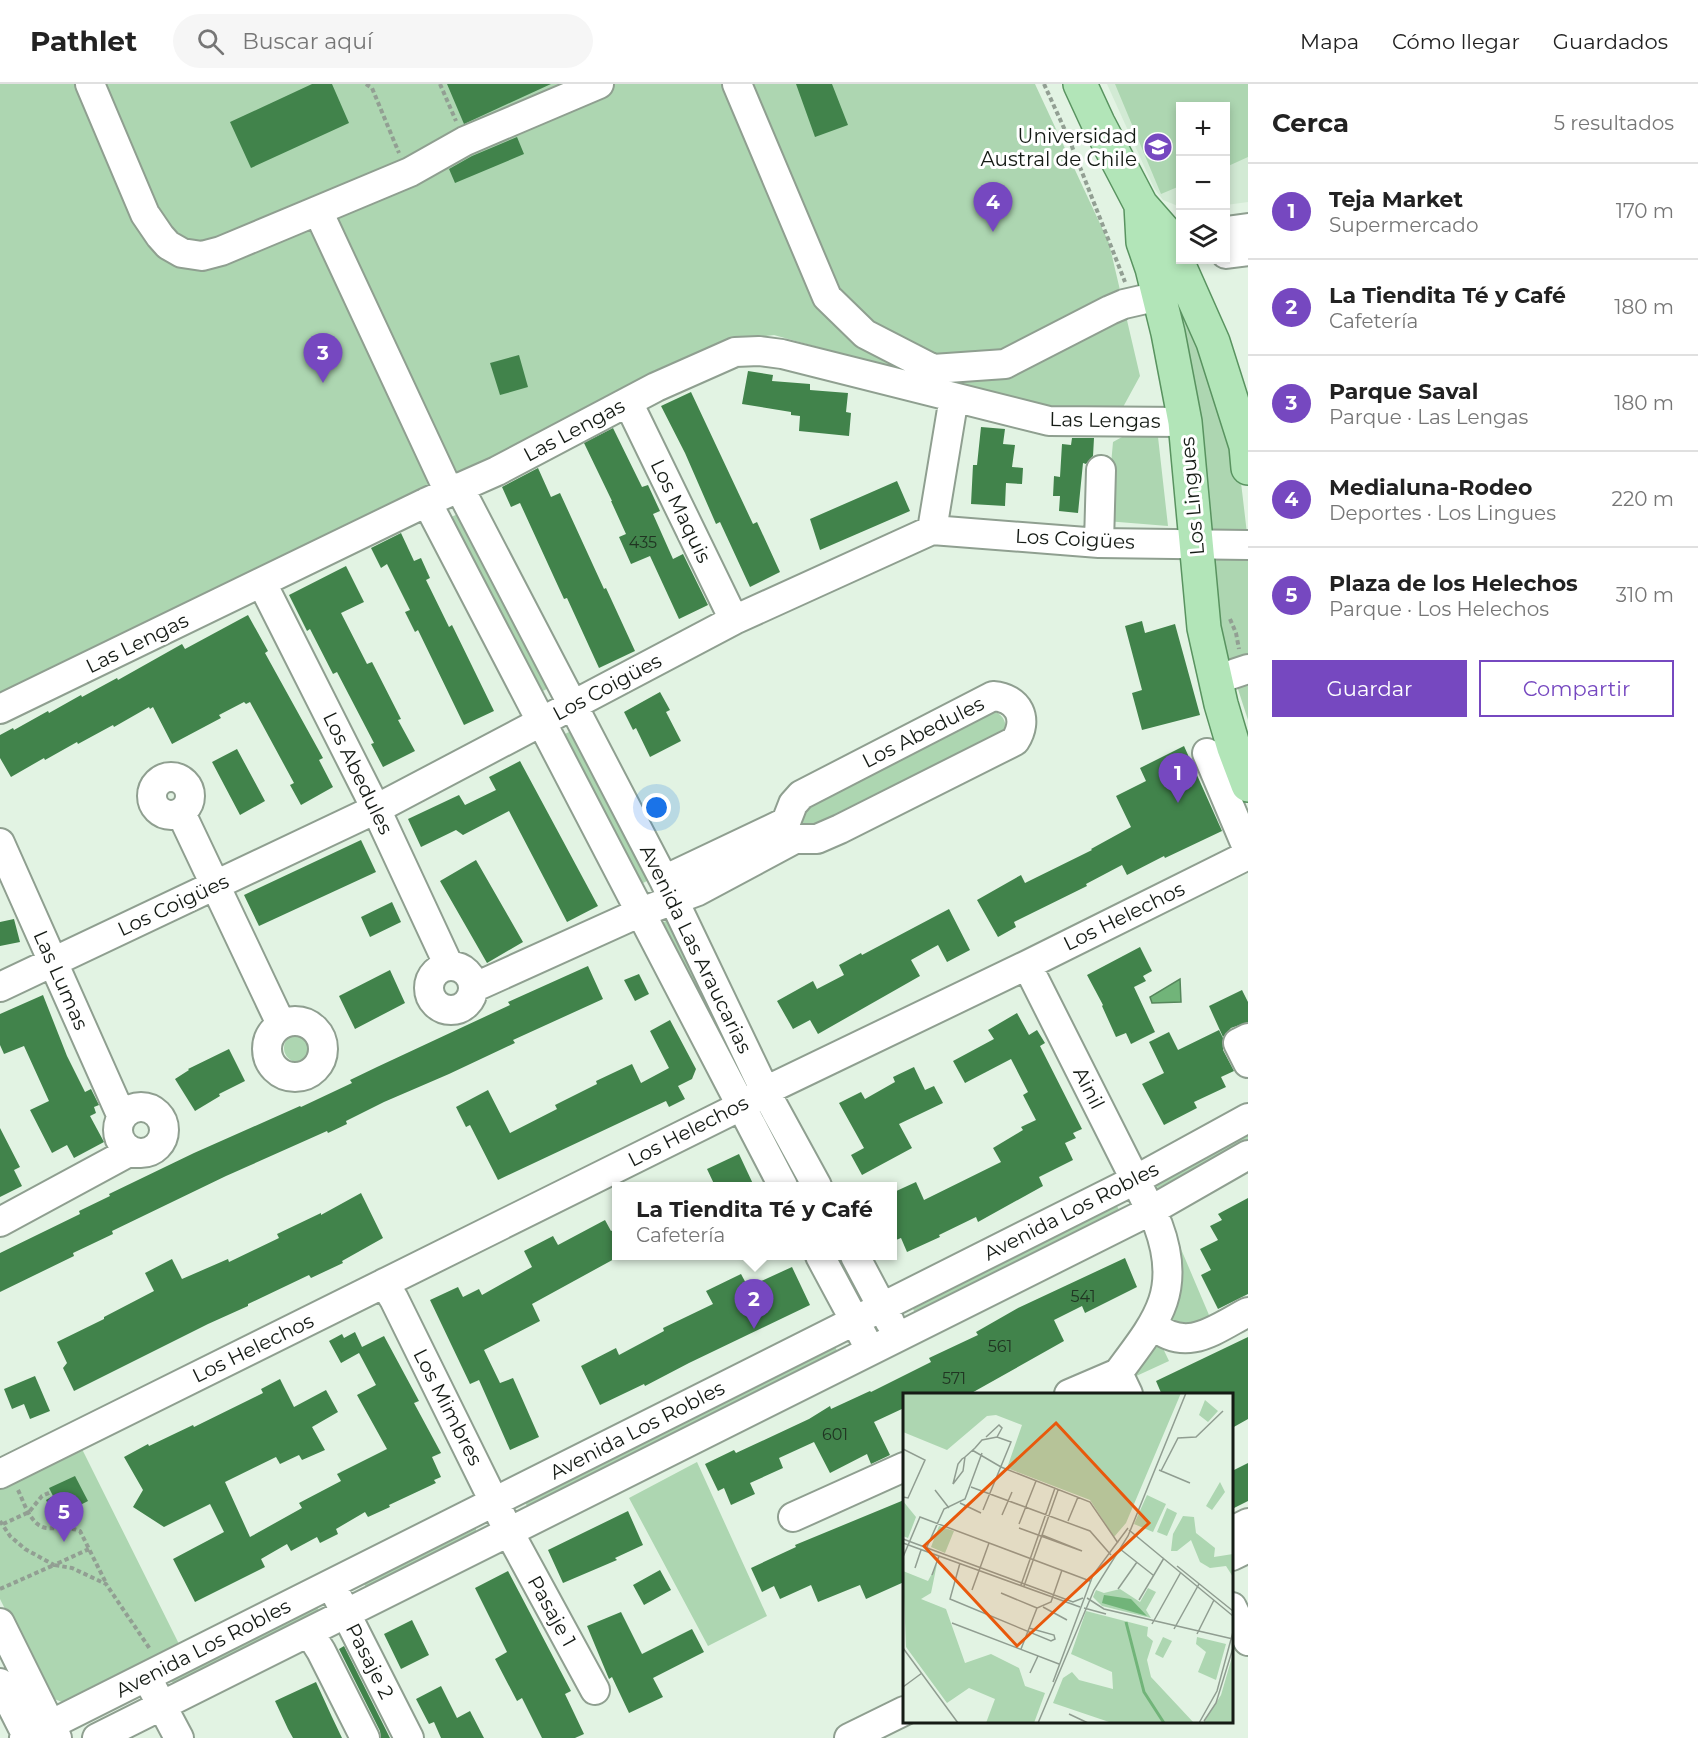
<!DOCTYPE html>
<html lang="es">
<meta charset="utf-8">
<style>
:root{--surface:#fff;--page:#f6f6f6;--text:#222;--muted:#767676;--line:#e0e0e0;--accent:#7648c0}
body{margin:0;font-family:Montserrat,sans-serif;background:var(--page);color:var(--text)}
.controls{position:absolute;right:18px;top:18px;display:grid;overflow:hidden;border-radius:0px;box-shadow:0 3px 9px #0003}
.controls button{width:54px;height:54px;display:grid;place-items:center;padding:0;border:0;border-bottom:2px solid var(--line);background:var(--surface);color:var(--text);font:30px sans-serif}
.you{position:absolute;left:657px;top:724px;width:21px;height:21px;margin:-15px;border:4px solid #fff;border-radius:50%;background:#1a73e8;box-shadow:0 0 0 9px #1a73e833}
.badge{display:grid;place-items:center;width:39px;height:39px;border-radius:50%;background:var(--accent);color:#fff;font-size:20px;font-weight:700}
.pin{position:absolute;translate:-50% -50px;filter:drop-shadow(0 2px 3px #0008)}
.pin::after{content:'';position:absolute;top:32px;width:21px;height:18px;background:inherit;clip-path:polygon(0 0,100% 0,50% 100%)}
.popup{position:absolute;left:612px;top:1098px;width:285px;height:78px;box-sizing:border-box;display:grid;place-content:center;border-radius:0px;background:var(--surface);filter:drop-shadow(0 2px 4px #0005);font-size:20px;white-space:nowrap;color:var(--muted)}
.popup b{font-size:22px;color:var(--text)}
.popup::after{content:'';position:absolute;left:50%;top:100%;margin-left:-12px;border:12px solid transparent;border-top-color:var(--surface)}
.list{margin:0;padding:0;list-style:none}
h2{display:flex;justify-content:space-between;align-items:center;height:78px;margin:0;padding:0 24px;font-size:26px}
h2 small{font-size:20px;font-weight:400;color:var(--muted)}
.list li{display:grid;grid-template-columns:39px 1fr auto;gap:18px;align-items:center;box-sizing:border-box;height:96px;padding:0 24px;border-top:2px solid var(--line)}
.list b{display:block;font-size:22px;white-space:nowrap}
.list p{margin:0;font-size:20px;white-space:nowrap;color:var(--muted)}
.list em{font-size:20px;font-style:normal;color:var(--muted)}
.actions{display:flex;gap:12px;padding:18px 24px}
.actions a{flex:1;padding:14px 0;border:2px solid var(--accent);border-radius:0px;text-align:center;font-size:21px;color:var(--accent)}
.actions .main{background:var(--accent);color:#fff}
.icon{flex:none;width:33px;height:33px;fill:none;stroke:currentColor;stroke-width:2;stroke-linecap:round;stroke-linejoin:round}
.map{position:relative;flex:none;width:1248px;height:1654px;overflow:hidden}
header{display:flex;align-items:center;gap:36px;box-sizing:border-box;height:84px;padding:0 30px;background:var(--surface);border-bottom:2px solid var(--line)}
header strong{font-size:28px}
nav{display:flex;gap:33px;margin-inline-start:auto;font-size:21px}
.search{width:420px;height:54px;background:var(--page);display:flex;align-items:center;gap:15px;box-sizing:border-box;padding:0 21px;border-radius:33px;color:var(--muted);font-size:22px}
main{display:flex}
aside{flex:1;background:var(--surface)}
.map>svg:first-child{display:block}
.built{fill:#d2ead4}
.green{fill:#add6b1}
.water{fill:#71b479;stroke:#55865b;stroke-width:1.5}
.building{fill:#41834b}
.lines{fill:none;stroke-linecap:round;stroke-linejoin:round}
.minor-casing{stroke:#8f9f90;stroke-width:32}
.major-casing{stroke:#599360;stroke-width:36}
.path{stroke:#929f93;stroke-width:4;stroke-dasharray:4.5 3;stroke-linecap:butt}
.minor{stroke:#fff;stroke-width:28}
.major{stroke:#b2e5b8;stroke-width:33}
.labels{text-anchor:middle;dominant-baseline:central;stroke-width:6;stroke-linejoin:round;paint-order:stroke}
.number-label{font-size:16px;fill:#203522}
.poi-label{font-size:20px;fill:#151b15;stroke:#fff;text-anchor:end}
.street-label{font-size:20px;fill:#151b15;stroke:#fff}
.inset-river{fill:none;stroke:#71b479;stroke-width:3}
.inset-road{fill:none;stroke:#909d91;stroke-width:1.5}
.view{fill:#e8590c;fill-opacity:0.15;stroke:#e8590c;stroke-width:3}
.inset-edge{fill:none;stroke:#151b15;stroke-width:3}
</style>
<header>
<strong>Pathlet</strong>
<div class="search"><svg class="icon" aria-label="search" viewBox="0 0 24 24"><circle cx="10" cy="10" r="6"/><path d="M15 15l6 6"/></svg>Buscar aquí</div>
<nav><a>Mapa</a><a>Cómo llegar</a><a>Guardados</a></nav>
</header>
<main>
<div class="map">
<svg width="1248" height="1654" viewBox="0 0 1248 1654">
<rect width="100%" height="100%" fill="#e2f3e3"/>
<!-- built -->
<path class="built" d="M1107,0H1248V118L1226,121V22H1180V122H1178L1163,116L1154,104Z"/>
<!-- green -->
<path class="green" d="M0,0H1035L1109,159L1140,292L1122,325L1047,322L972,306L774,251L731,256L467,389L0,611Z
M1115,0H1248V73L1226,83V22H1180V102L1161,110Z
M1170,188L1177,200L1240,390L1248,458V636L1224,562L1210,491Z
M1122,353H1158L1168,442L1106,437L1113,358Z
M460,429L547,605L536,610L449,434Z
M990,625C1004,631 1007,637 1006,653L807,747L799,739L802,721Z
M571,647L649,796L641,800L563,651Z
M668,836L746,985L739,989L660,840Z
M284 964a14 14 0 1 1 28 0a14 14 0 1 1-28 0Z
M1248,1041V1055L1158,1104L1153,1101Z
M1114,1116L1119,1126L916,1231L913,1225L915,1219Z
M1178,1158L1212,1238L1173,1243L1168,1232L1175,1160Z
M1160,1258L1169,1277L1132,1294L1128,1284Z
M834,1261L840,1272L528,1424L523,1414Z
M80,1361L179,1560L62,1618L49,1613L0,1515V1402Z
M697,1378L767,1532L708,1562L629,1414Z
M469,1440L476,1444V1451L368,1504L362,1499Z
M313,1517L320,1528L175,1600L168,1595Z"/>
<!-- water -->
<path class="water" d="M1180,895L1181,918L1152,919L1150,913Z"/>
<!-- building -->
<path class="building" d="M312,0H332L349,39L251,84L230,38Z
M447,0H551L464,40Z
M796,0H832L848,41L815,53Z
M517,53L524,70L455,99L449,85L472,72Z
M519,271L528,303L500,311L490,279Z
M748,287L773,291L772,297L810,300V306L848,309L846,328L851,329L849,352L799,347L800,332L791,331V328L742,320Z
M691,308L753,440L757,438L780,488L750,503L720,438L716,440L685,369L661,322Z
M981,343L1005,345L1003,360L1015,361L1012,383L1023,384L1022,400L1006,399L1005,422L971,420L973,381H977Z
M613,344L642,403L648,401L660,427L653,430L673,475L683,470L708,521L679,535L650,472L631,480L619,453L626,450L611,417H612L584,359Z
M1072,354H1094L1093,372L1086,380L1083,379L1078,429L1059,427L1060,412H1053L1054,392L1060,393L1062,360L1071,361Z
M538,384L551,413L560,409L604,505L606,504L635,567L599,584L567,514L564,515L520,419L511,423L502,403Z
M897,397L910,427L820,466L810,435Z
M401,449L414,477L421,474L430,494L426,496L449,543L452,541L494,627L464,641L418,546L415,548L405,528L410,526L387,480L381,484L371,464Z
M346,482L364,518L341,529L367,580L372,578L401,635L398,636L415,667L383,683L371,660L374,659L337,588L333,590L310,545L307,547L289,511Z
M248,531L268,567L265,569L323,674L319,676L333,703L301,721L290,701L294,699L250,618L246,620L244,618L219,631L221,634L172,660L153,623L150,625L149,623L114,643L113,641L78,660L77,658L45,676L44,674L11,693L0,674V651L13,644L14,646L48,627L49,629L81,611L82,613L117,594L118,596L182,560L185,565Z
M1142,537L1145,549L1175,540L1200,631L1142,646L1132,609L1142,606L1125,542Z
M660,608L670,626L666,628L681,657L650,673L636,644L633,646L624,628Z
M1184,662L1222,747L1165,774L1164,772L1127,791L1122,781L1086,800L1087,802L1014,838L1016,843L998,853L977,816L1021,791L1025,799L1092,766L1091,765L1131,743L1116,712L1146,697L1140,684Z
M237,665L265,717L240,731L212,678Z
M520,677L598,822L567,838L509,727L463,751L456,746L421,763L408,735L459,711L465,721L496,706L489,693Z
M361,756L376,788L259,842L244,811Z
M476,776L523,858L487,879L440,797Z
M392,818L401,838L370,853L361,833Z
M949,825L970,866L947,878L938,861L911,876L920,892L818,950L810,936L793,945L777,917L813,897L817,905L844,891L839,881L861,869L862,871Z
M14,835L20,858L0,862V838Z
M1140,863L1152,887L1143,892L1146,897L1134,903L1155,948L1131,960L1126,949L1116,953L1102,922L1103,921L1087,891Z
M588,882L603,915L513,956L515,959L449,990L384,1018L346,1037L347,1040L328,1049L327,1047L226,1092L112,1147L113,1150L73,1169L74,1172L0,1208V1169L80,1130L79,1127L110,1112L109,1110L194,1069L300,1022L301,1023L352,999L350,996L377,983L510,921L508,918Z
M390,886L405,919L355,945L339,912Z
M639,890L649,910L635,917L624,896Z
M1242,906L1248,918V938L1231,944L1223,953L1209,922Z
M43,911L67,972L85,1008L91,1005L99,1021L94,1023L96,1029L90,1032L104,1058L74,1074L67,1061L52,1069L30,1026L49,1017L24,962L4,970L0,961V930Z
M1017,929L1029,951L1037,946L1045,959L1040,962L1082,1045L1073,1049L1076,1054L1065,1059L1073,1076L1039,1093L1043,1102L978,1138L976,1133L939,1151L940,1153L907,1168L901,1154L896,1156L892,1146V1109L916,1098L924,1116L1001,1078L993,1064L1023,1046L1021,1043L1036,1036L1023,1011L1028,1008L1011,975L965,999L953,977L994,955L988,946Z
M670,936L696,985L692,995L678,1002L685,1015L669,1023L666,1017L498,1096L470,1041L466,1043L456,1023L488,1006L510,1049L557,1025L555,1021L597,1000L596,997L632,980L641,999L669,984L650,947Z
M1219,946L1223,954V966L1234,987L1221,993L1226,1003L1194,1018L1197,1024L1164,1041L1142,1000L1164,989L1149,958L1169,948L1178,966Z
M229,965L245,997L219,1010L220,1012L195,1027L175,995L189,986L188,985Z
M914,983L925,1006L934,1002L943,1019L899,1040L912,1064L862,1091L851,1071L864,1064L839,1019L861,1008L865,1015L895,998L893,993Z
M0,1044L20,1083L14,1086L22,1102L0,1113Z
M739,1070L754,1102H715L707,1085Z
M361,1109L383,1154L342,1177L343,1179L311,1194L309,1191L248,1220V1222L208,1240L74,1307L63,1284L67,1279L57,1258L104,1235V1233L154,1207L145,1189L172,1175L182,1195L228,1175L229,1178L279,1154L277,1150L321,1129V1131Z
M1248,1114V1210L1218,1225L1201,1191L1211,1186L1200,1165L1218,1156L1210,1142L1222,1136L1218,1130Z
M605,1136L611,1147L616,1145V1174L532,1220L540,1237L484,1266L500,1299L513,1294L539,1353L510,1366L479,1296L470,1300L430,1216L458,1203L463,1213L479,1205L482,1211L532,1183L524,1167L553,1152L558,1161Z
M1125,1174L1137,1203L1085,1229L1082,1222L1054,1236L1064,1257L968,1311H904V1324L874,1338L890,1371L871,1380L867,1370L830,1389L814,1358L779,1374L783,1384L750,1399L755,1410L731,1421L724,1404L718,1407L705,1380L734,1366L736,1369L809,1335L830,1322L831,1325L870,1307L871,1308L931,1278L929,1274L978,1251L976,1248L1018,1224Z
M792,1183L810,1221L689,1279L645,1302L644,1300L600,1321L581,1282L616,1264L619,1271L664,1247L663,1244L713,1220L706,1207L741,1190L748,1203Z
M355,1248L362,1263L384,1252L419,1317L414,1319L441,1369L432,1373L441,1393L434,1396L436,1399L389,1421L390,1423L368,1433L365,1428L336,1445L338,1450L320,1459L317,1453L291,1467L287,1460L261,1475L265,1483L195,1518L173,1475L224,1448L210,1420L164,1443L133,1423L143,1406L124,1373L148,1360L149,1362L193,1341L194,1343L263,1309L261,1305L280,1295L294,1323L326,1306L338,1328L312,1343L325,1366L302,1376L299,1371L280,1380L276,1373L225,1398L250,1453L302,1424L299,1419L341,1397L337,1390L387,1365L357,1311L376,1301L359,1269L341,1279L329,1257L342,1250L344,1254Z
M1248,1253V1335L1232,1344V1311H1162L1156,1297Z
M35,1292L50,1327L30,1335L24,1320L12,1325L4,1305Z
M1248,1379V1417L1232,1425V1387Z
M75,1392L88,1417L55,1434L46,1416L53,1412L49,1404Z
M904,1416V1498L866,1515L860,1501L818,1518L811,1501L780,1515L774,1502L762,1508L751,1484L796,1463L795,1461Z
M628,1427L643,1461L615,1474L617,1476L563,1499L548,1466Z
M660,1486L671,1506L644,1521L633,1501Z
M508,1487L571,1607L565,1610L584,1650L575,1654H542L522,1614L517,1617L495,1575L507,1568L475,1504Z
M621,1528L642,1570L692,1545L704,1568L653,1594L663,1613L629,1629L612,1593L609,1595L587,1542Z
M412,1536L429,1571L401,1585L384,1550Z
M344,1562L390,1654H381L380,1647L339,1565Z
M316,1598L332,1633L342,1654H293L288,1645L275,1617Z
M441,1602L457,1634L470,1627L484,1654H441L434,1638L429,1640L416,1615Z"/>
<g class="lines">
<!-- minor casing -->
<g class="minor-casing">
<path id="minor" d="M90,0L145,130L160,152L168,161L182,169L202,172L221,167L410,88L465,57L599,0
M737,0L827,213L865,250L933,285L1005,280L1110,226L1124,220L1159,212
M318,127L449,408
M1226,147L1248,144
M1226,170L1248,167
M628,318L734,536
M459,403L664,796L765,1007L817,1102
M427,418L783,1102
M932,446L954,313
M1099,459L1101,386
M262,499L376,725L449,882
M1215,596L1248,585
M0,625L427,418L497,387L656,303L735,268L759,267L782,270L1049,337L1185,338
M1207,669L1248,766
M152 712a19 19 0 1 1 38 0a19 19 0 1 1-38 0Z
M181,729L281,940
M0,759L122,1033
M1027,881L1158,1141C1183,1208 1156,1238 1118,1289L1128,1310
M429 904a22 22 0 1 1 44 0a22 22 0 1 1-44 0Z
M0,903L376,725L734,536L932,446L1099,459L1248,461
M473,904L641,828L698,807L795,755H817L840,745L1015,657C1029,635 1019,614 993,612L801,711L793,720L786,738L664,796
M267 965a28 28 0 1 1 56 0a28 28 0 1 1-56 0Z
M1248,954L1238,959L1248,979
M118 1046a23 23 0 1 1 46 0a23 23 0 1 1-46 0Z
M0,1138L131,1067
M820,1172L864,1254
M855,1172L890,1238
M384,1199L394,1215L509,1448L595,1606
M1153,1241C1187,1270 1215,1245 1248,1228
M1069,1310L1118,1289
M0,1390L729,1028L765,1007L1027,881L1248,771
M793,1433L904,1383
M1232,1447L1248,1439
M1232,1472L1248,1464
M337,1512L409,1654
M1232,1523L1248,1557
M0,1539L57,1654
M309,1548L321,1567L365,1654
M0,1599L28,1654
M153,1605L179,1654
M24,1654L1135,1096L1248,1034
M97,1654L1150,1127L1248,1071
M849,1654L904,1627"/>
</g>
<!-- major casing -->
<g class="major-casing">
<path id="major" d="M1080,0L1098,39L1141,121L1170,154L1177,177L1213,258L1246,362L1248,384
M1141,121L1143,158L1152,184L1168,249L1185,338L1204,544L1221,620L1234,664L1248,701"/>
</g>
<!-- path -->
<path class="path" d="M366,0L372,4L399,69
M440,0L456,37
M1044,0L1069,55L1125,198
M1230,535L1236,549L1239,565
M18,1406C24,1418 30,1441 46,1444C58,1445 68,1442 80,1447L106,1499
M0,1437L10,1452L25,1465L54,1481L89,1465
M3,1440L29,1428L42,1412L51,1408
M0,1505L54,1481L72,1484L106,1500L150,1565"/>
<!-- minor -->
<use href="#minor" class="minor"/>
<!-- major -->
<use href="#major" class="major"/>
</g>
<!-- icons -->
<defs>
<g id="university-disc" transform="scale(1.5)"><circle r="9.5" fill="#7648c0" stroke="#fff"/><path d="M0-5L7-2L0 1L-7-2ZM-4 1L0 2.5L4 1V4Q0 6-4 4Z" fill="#fff"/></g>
</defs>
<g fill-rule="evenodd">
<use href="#university-disc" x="1158" y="63"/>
</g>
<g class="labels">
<!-- number labels -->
<g class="number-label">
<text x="643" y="458">435</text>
<text x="1083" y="1212">541</text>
<text x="1000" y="1262">561</text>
<text x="954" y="1294">571</text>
<text x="835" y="1350">601</text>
</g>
<!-- poi labels -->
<g class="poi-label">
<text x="1137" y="52">Universidad<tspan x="1137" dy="23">Austral de Chile</tspan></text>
</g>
<!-- street labels -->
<g class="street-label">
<text transform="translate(1105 336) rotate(1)">Las Lengas</text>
<text transform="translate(574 346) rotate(-28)">Las Lengas</text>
<text transform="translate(1192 412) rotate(-95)">Los Lingues</text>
<text transform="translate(681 427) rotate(64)">Los Maquis</text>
<text transform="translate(1075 455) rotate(3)">Los Coigües</text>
<text transform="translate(137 559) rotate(-26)">Las Lengas</text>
<text transform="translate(607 603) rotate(-28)">Los Coigües</text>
<text transform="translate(923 648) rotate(-27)">Los Abedules</text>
<text transform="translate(358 689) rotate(64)">Los Abedules</text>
<text transform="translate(173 821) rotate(-25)">Los Coigües</text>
<text transform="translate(1124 832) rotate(-26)">Los Helechos</text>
<text transform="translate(696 865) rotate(64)">Avenida Las Araucarias</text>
<text transform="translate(61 896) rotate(66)">Las Lumas</text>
<text transform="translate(1089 1004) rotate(63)">Ainil</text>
<text transform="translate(688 1047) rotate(-27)">Los Helechos</text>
<text transform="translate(1071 1127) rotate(-27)">Avenida Los Robles</text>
<text transform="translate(253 1264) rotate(-26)">Los Helechos</text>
<text transform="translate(448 1323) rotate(63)">Los Mimbres</text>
<text transform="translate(637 1346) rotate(-27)">Avenida Los Robles</text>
<text transform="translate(552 1527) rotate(61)">Pasaje 1</text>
<text transform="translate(203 1564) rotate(-27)">Avenida Los Robles</text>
<text transform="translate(370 1577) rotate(63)">Pasaje 2</text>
</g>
</g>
<!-- overview -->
<g transform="translate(903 1309)">
<rect width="330" height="330" fill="#e2f3e3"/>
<path d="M0,0H278L223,130L211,144L187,107L104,75L119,32L93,22L84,23L44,57L0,39ZM302,7L315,18L305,29L296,22ZM317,89L322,99L309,117L303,113ZM244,102L263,111L250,139L231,131ZM0,108L13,124L5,145L0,143ZM264,115L274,120L264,143L254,139ZM280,123L291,124L293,140L312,155L311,164L330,161V184L323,173L307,175L297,169L288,147L274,158H268L270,141ZM36,133L51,138L42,160L28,154ZM34,171L28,200L18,206L43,216L62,270L88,261L116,275L122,293L142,300L131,330H83L92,306L66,295L44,310L3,254L0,178L25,188ZM245,195L253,199L243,217L248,225L199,213L190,204L193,197L201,200L217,196L237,209ZM183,218L245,234L244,243L250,248L244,267L248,284L291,330H209L150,310L160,285L169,279L176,287L210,296L209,279L168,261ZM260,244L269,248L260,265L252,261ZM294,244L323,251L313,287L295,279L303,259L293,251ZM329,264L330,330H300L318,302Z" fill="#add6b1"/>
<path d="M201,202L228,206L244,223L199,210Z" fill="#71b479"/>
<path class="inset-river" d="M223,229L241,299L261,330"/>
<path class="inset-road" d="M83,44L96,32L99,35L94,44M0,56L22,67L5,105L0,104M69,57L98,74L187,109L215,150M62,64L60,78L50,91L55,71L59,66L62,64L72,55L79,47L94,44L108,49L80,117M256,77L287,90M258,78L275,45L293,44L320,18M68,94L187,138L208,162M32,97L46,115M57,110L78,120M99,122L109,99M165,128L175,104M116,131L133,88M116,135L179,158L139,142M226,137L330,223M0,146L170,209L180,205M0,150L177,214M23,156L41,116L62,106L79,60M217,156L250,182M0,164L17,124L187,188M57,170L47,206L148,248L152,246L151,242L126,235M274,173L330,218M12,175L18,157M29,182L36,163M118,192L152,95M121,193L155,97M215,196L234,169M69,197L86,150M98,200L134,215M184,205L201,216L330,246M236,207L261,165M140,214L164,227M181,215L203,221M49,230L156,271M249,231L278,179M271,236L296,191M294,241L311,207M0,255L55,330M118,256L134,215L148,209L159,177M127,280L135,263M150,289L190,182L225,135M0,294L19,280M166,321L185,330M301,328L313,310L330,255M135,330L191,197L225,143L283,0M296,330L314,298L330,239"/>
<path class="view" d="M153,30L246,130L114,253L21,153Z"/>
<rect width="330" height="330" class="inset-edge"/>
</g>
</svg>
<div class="controls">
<button>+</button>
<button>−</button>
<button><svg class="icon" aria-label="layers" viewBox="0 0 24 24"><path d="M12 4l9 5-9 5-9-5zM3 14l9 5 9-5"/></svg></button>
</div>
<div class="you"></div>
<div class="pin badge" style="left:1178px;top:719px">1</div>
<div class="pin badge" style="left:754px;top:1245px">2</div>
<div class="popup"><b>La Tiendita Té y Café</b>Cafetería</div>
<div class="pin badge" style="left:323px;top:299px">3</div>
<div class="pin badge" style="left:993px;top:148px">4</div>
<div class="pin badge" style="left:64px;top:1458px">5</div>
</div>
<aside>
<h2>Cerca<small>5 resultados</small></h2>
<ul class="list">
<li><span class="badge">1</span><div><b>Teja Market</b><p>Supermercado</p></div><em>170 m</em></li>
<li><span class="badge">2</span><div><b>La Tiendita Té y Café</b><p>Cafetería</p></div><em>180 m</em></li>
<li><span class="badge">3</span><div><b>Parque Saval</b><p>Parque · Las Lengas</p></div><em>180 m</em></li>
<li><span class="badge">4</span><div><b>Medialuna-Rodeo</b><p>Deportes · Los Lingues</p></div><em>220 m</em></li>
<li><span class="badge">5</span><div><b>Plaza de los Helechos</b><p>Parque · Los Helechos</p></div><em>310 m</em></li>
</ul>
<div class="actions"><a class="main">Guardar</a><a>Compartir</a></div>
</aside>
</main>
